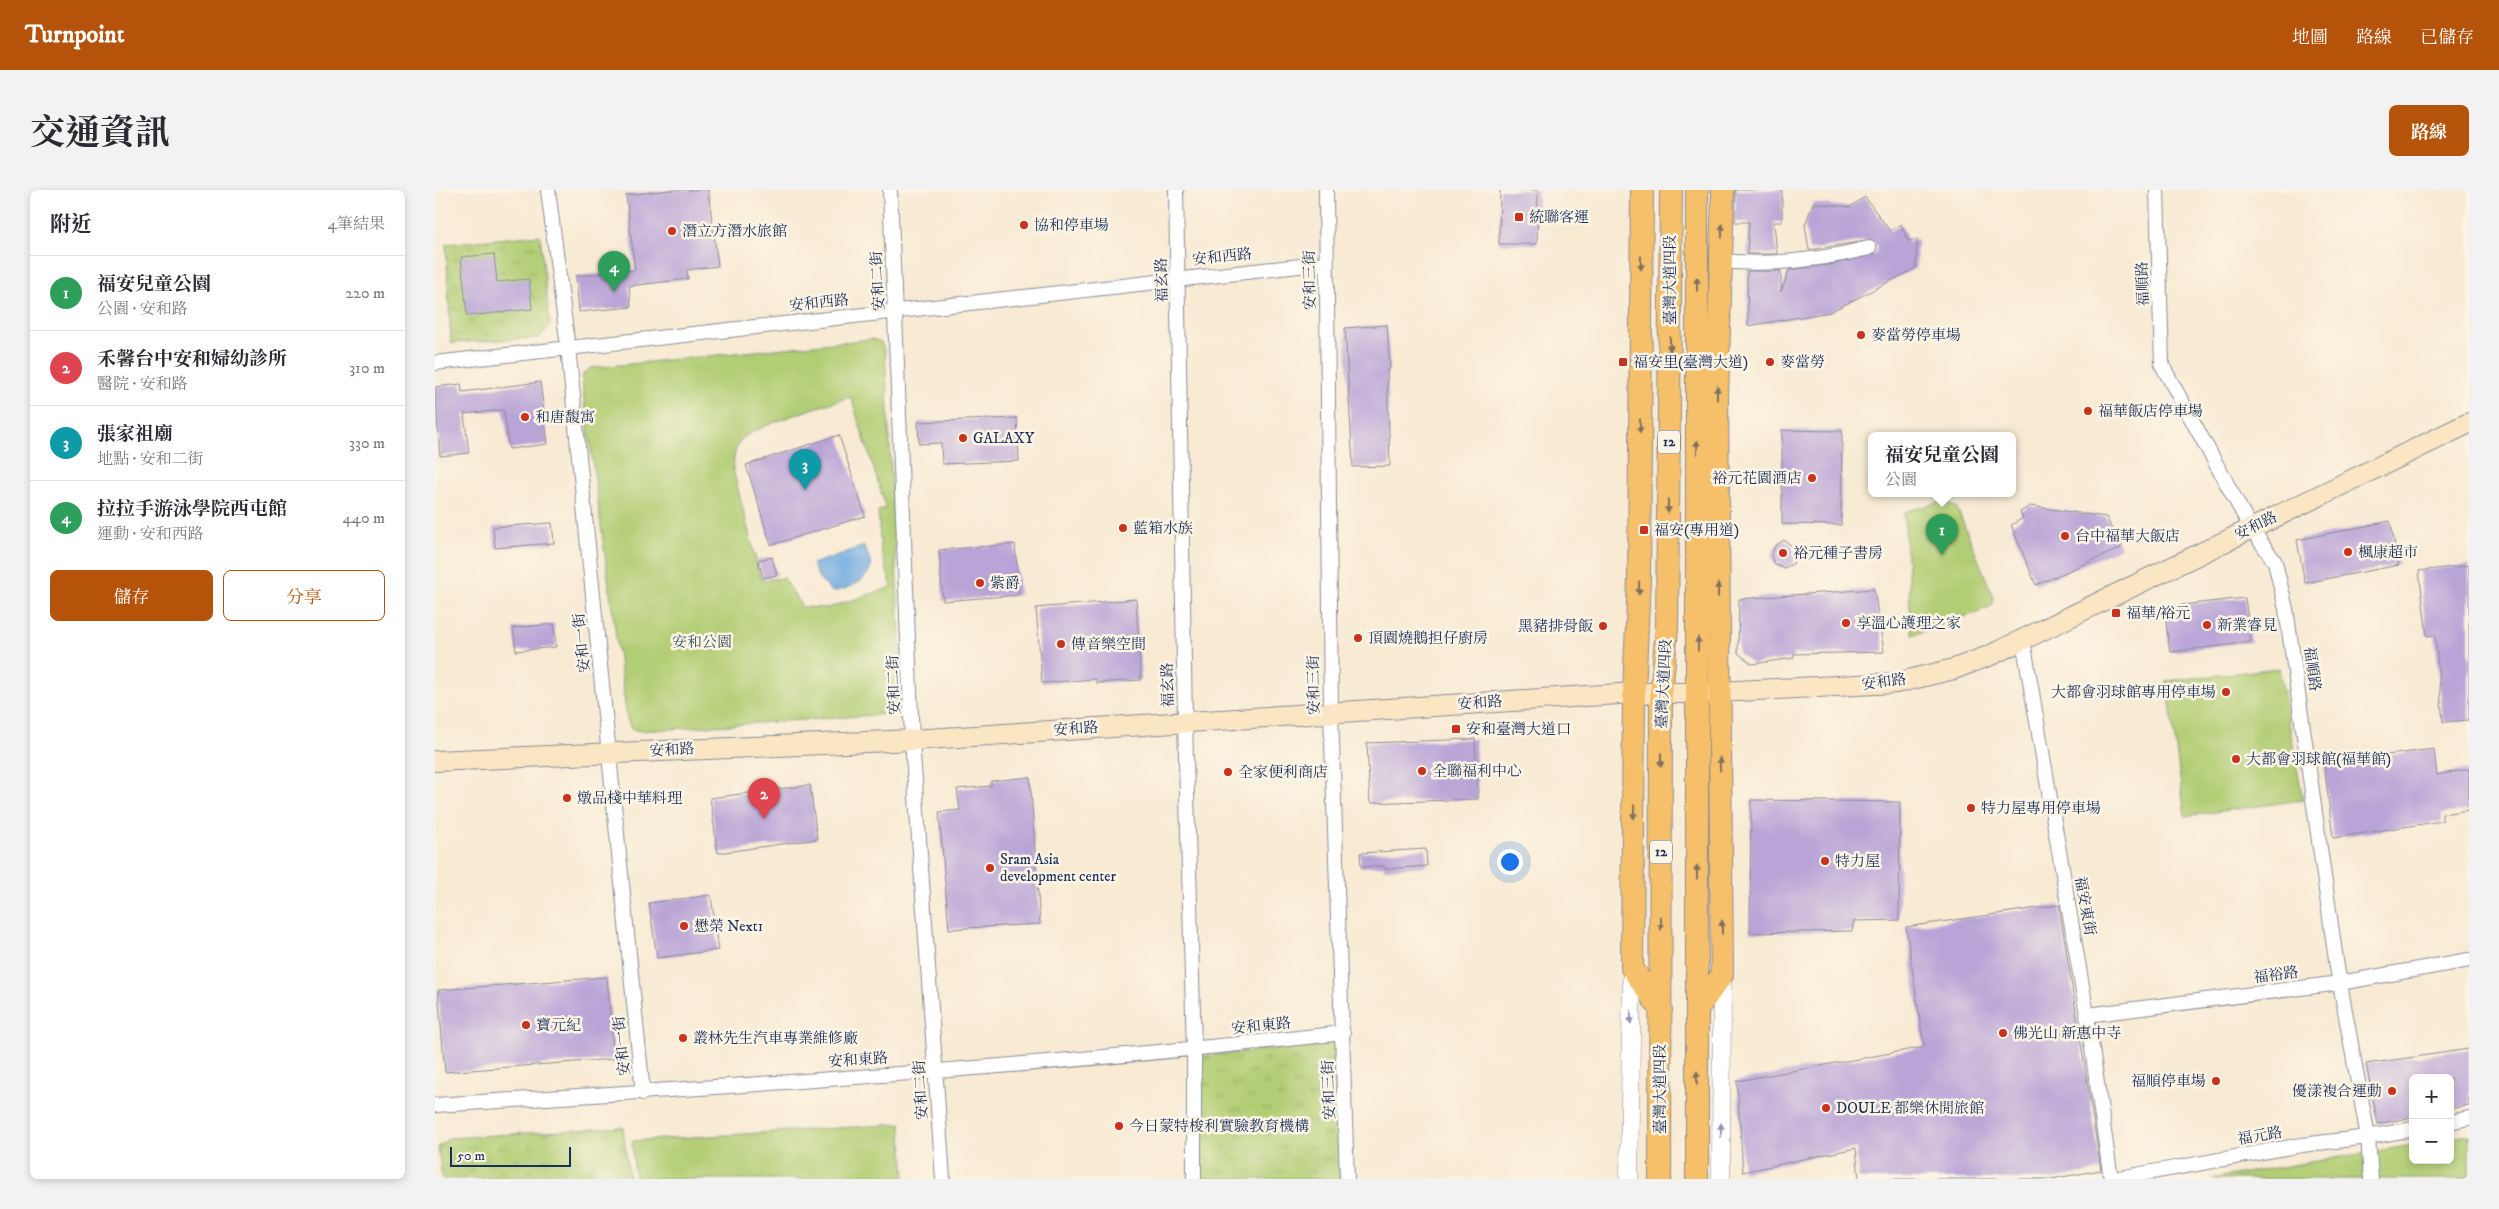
<!DOCTYPE html>
<html lang="zh-TW">
<meta charset="utf-8">
<style>
:root{--surface:#fff;--page:#f2f2f3;--text:#2b2b33;--muted:#7c7c81;--line:#e1e1e2;--accent:#b45309}
body{margin:0;font-family:"IM FELL DW Pica","Noto Serif TC",serif;background:var(--page);color:var(--text)}
.controls{position:absolute;right:15px;bottom:15px;display:grid;overflow:hidden;border-radius:8px;box-shadow:0 2px 8px #0003}
.controls button{width:45px;height:45px;display:grid;place-items:center;padding:0;border:0;border-bottom:1px solid var(--line);background:var(--surface);color:var(--text);font:25px sans-serif}
.scale{position:absolute;left:15px;bottom:12px;width:121px;box-sizing:border-box;padding-left:5px;border:2px solid #1b2f5e;border-top:0;font-size:14px;line-height:18px;white-space:nowrap;color:#1b2f5e;-webkit-text-stroke:4px #fcf5e5;paint-order:stroke}
.you{position:absolute;left:1074px;top:671px;width:18px;height:18px;margin:-12px;border:4px solid #fff;border-radius:50%;background:#1a73e8;box-shadow:0 0 0 8px #1a73e833}
.badge{display:grid;place-items:center;width:32px;height:32px;border-radius:50%;background:var(--accent);color:#fff;font-size:16px;font-weight:700}
.pin{position:absolute;translate:-50% -41px;filter:drop-shadow(0 1px 2px #0008)}
.pin::after{content:'';position:absolute;top:26px;width:18px;height:15px;background:inherit;clip-path:polygon(0 0,100% 0,50% 100%)}
.popup{position:absolute;left:1433px;top:242px;width:148px;height:65px;box-sizing:border-box;display:grid;place-content:center;border-radius:8px;background:var(--surface);filter:drop-shadow(0 1px 4px #0005);font-size:16px;white-space:nowrap;color:var(--muted)}
.popup b{font-size:19px;color:var(--text)}
.popup::after{content:'';position:absolute;left:50%;top:100%;margin-left:-10px;border:10px solid transparent;border-top-color:var(--surface)}
.list{margin:0;padding:0;list-style:none}
h2{display:flex;justify-content:space-between;align-items:center;height:65px;margin:0;padding:0 20px;font-size:21px}
h2 small{font-size:16px;font-weight:400;color:var(--muted)}
.list li{display:grid;grid-template-columns:32px 1fr auto;gap:15px;align-items:center;box-sizing:border-box;height:75px;padding:0 20px;border-top:1px solid var(--line)}
.list b{display:block;font-size:19px;white-space:nowrap}
.list p{margin:0;font-size:16px;white-space:nowrap;color:var(--muted)}
.list em{font-size:16px;font-style:normal;color:var(--muted)}
.actions{display:flex;gap:10px;padding:15px 20px}
.actions a{flex:1;padding:11px 0;border:1px solid var(--accent);border-radius:8px;text-align:center;font-size:18px;color:var(--accent)}
.actions .main{background:var(--accent);color:#fff}
.map{position:relative;flex:none;width:2034px;height:989px;overflow:hidden;border-radius:8px}
header{display:flex;align-items:center;gap:30px;box-sizing:border-box;height:70px;padding:0 25px;background:var(--accent);color:#fff}
header strong{font-size:24px}
nav{display:flex;gap:28px;margin-inline-start:auto;font-size:18px}
.intro{display:flex;align-items:center;justify-content:space-between;box-sizing:border-box;height:120px;padding:0 30px}
h1{margin:0;font-size:35px}
.button{padding:12px 22px;border-radius:8px;background:var(--accent);color:#fff;font-size:18px;font-weight:700}
main{display:flex;gap:30px;padding:0 30px}
aside{flex:1;background:var(--surface);border-radius:8px;box-shadow:0 2px 8px #0003}
.map>svg:first-child{display:block}
.grass{fill:url(#grass-tufts);stroke:#667e69}
.green{fill:#b2ce74;stroke:#667e69;fill-rule:evenodd}
.water{fill:#6fabe0;stroke:#456d9f}
.building{fill:#b9a4d7}
.lines{fill:none;stroke-linecap:round;stroke-linejoin:round}
.minor-casing{stroke:#8a8c98;stroke-width:16}
.tertiary-casing{stroke:#8a8c98;stroke-width:19}
.secondary-casing{stroke:#8a8c98;stroke-width:22}
.primary-casing{stroke:#8a8c98;stroke-width:24}
.minor{stroke:#fff;stroke-width:14}
.tertiary{stroke:#fff;stroke-width:18}
.secondary{stroke:#fbe6c4;stroke-width:20}
.primary{stroke:#f6c06b;stroke-width:22}
.oneway{fill:#7e7064}
.oneway2{fill:#8d97ae}
.poi-dot{fill:#c8321e;stroke:#fcf5e5;stroke-width:2}
.labels{text-anchor:middle;dominant-baseline:central;stroke-width:5;stroke-linejoin:round;paint-order:stroke}
.shield{fill:#fcf5e5;stroke:#5e6a86;stroke-width:1}
.shield-label{font-size:14px;font-weight:bold;fill:#1b2f5e}
.poi-label{font-size:15px;fill:#1b2f5e;stroke:#fcf5e5;text-anchor:start}
.street-label{font-size:15px;fill:#1b2f5e;stroke:#fcf5e5}
.park-label{font-size:15px;fill:#415764;stroke:#fcf5e5}
</style>
<header>
<strong>Turnpoint</strong>
<nav><a>地圖</a><a>路線</a><a>已儲存</a></nav>
</header>
<div class="intro"><h1>交通資訊</h1><a class="button">路線</a></div>
<main>
<aside>
<h2>附近<small>4筆結果</small></h2>
<ul class="list">
<li><span class="badge" style="background:#2e9e5b">1</span><div><b>福安兒童公園</b><p>公園 · 安和路</p></div><em>220 m</em></li>
<li><span class="badge" style="background:#e0444e">2</span><div><b>禾馨台中安和婦幼診所</b><p>醫院 · 安和路</p></div><em>310 m</em></li>
<li><span class="badge" style="background:#0f9aa8">3</span><div><b>張家祖廟</b><p>地點 · 安和二街</p></div><em>330 m</em></li>
<li><span class="badge" style="background:#2e9e5b">4</span><div><b>拉拉手游泳學院西屯館</b><p>運動 · 安和西路</p></div><em>440 m</em></li>
</ul>
<div class="actions"><a class="main">儲存</a><a>分享</a></div>
</aside>
<div class="map">
<svg width="2034" height="989" viewBox="0 0 2034 989">
<defs>
<pattern id="grass-tufts" width="24" height="20" patternUnits="userSpaceOnUse" patternTransform="scale(1.25)"><rect width="24" height="20" fill="#b2ce74"/><path d="M3 7l-1-3M5 7V3M7 7l1-3M15 17l-1-3M17 17v-4M19 17l1-3" fill="none" stroke="#98b167"/></pattern>
</defs>
<rect width="100%" height="100%" fill="#fcf5e5"/>
<filter id="ink" filterUnits="userSpaceOnUse"><feTurbulence type="fractalNoise" baseFrequency=".02" numOctaves="2"/><feDisplacementMap in="SourceGraphic" scale="10" xChannelSelector="R" yChannelSelector="G"/><feConvolveMatrix kernelMatrix="1 2 1 2 8 2 1 2 1" color-interpolation-filters="sRGB"/></filter>
<filter id="wash" filterUnits="userSpaceOnUse"><feTurbulence type="fractalNoise" baseFrequency=".0096" numOctaves="4" result="noise"/><feDisplacementMap in="SourceGraphic" scale="20" xChannelSelector="R" yChannelSelector="G"/><feGaussianBlur stdDeviation="1.12" result="paint"/><feColorMatrix in="noise" values="0 0 0 0 0 0 0 0 0 0 0 0 0 0 0 0 0 1.4 0 .05"/><feComposite in="paint" operator="in"/></filter>
<g filter="url(#wash)">
<rect width="100%" height="100%" fill="#f8ead3"/>
<!-- grass -->
<path class="grass" d="M105,45L115,135L104,148L16,153L11,54Z
M902,851L906,989H765L764,867Z
M188,937L194,987L7,989L3,957L14,948Z"/>
<!-- green -->
<path class="green" d="M437,149L446,152L450,162L468,511L466,520L456,524L205,541L196,539L192,529L147,193L148,184L156,178ZM416,207L451,318L443,321L446,362L457,397L393,418L367,417L349,388L326,390L298,280C299,270 299,255 308,248C321,236 396,212 416,207Z
M1509,311L1522,318L1559,408L1557,416L1524,429L1477,445L1469,322Z
M1844,478L1868,610L1750,626L1732,491Z
M466,934L470,989H200L197,951Z
M2034,945V989H1774L1978,955V970H2015V948Z"/>
<!-- water -->
<path class="water" d="M429,356L437,375C430,393 416,398 397,402L384,388L377,374Z"/>
<g id="blocks">
<!-- building -->
<path class="building" d="M235,0H273L283,76L252,80L253,89L194,96L196,117L144,122L141,86L200,80L191,5Z
M1065,0H1103L1102,54H1064Z
M1301,0H1347V32H1339L1342,64H1312L1314,32H1300Z
M1430,7L1455,41L1466,34L1473,51L1482,49L1481,78L1395,122L1313,136L1312,81H1346V102L1354,80L1399,74L1440,64L1442,56L1436,50L1374,60L1370,35L1378,13L1415,17Z
M59,64L62,92L94,89L97,119L32,126L26,67Z
M952,135L955,179L952,180L955,276L918,277L910,138Z
M105,192L113,254L74,259L69,220L29,224L34,263L5,266L0,197L26,194L27,202Z
M582,228L584,271L507,274L506,253L484,254L483,232Z
M1347,240L1407,241L1406,335L1347,334Z
M404,245L430,326L336,355L311,275Z
M1595,316L1671,327L1686,358L1601,395L1576,335L1588,328L1585,322Z
M1955,331L1964,375L1870,393L1862,350Z
M117,333L119,353L60,358L58,337Z
M1349,350L1358,357L1361,366L1358,374L1349,378L1340,375L1336,366L1340,356Z
M580,354L584,405L508,411L504,360Z
M337,367L342,385L328,388L323,370Z
M2034,375V530L2008,532L2000,445L1992,446L1984,381Z
M1439,399L1449,462L1358,464L1359,468L1317,474L1303,463L1304,409Z
M1810,408L1816,452L1735,462L1729,417Z
M701,409L706,490L661,493V489L607,493L601,418Z
M119,434L121,457L81,461L78,438Z
M1040,549L1043,609L935,613L932,553Z
M1999,559L2002,585L2034,579V620L2007,624V631L1898,648L1889,573Z
M595,587L605,734L514,739L504,622L525,620L522,599L556,596V591Z
M375,595L382,649L283,663L275,608Z
M1316,610L1465,612L1464,730L1419,731L1417,741L1315,743Z
M991,659L992,676L949,679V676L926,677L925,663Z
M276,705L283,760L222,768L214,713Z
M1624,715L1666,980L1616,989H1424L1421,958L1308,982L1302,891L1489,857L1471,737Z
M172,787L179,869L10,882L3,800Z
M2034,859V915L2015,919V888H1978V927L1943,934L1931,874Z"/>
</g>
</g>
<g filter="url(#ink)">
<use href="#blocks" fill-opacity="0" stroke="#8a8c98" stroke-width="1"/>
<g class="lines">
<!-- minor casing -->
<g class="minor-casing">
<path id="minor" d="M113,0L133,157L208,903
M455,0L477,550L508,989
M741,0L750,532L759,860V989
M891,0L896,523L912,989
M1722,0L1727,175L1816,338L1840,372L1851,419L1902,777L1933,947L1936,989
M1286,71C1336,76 1386,70 1434,58
M0,173L891,73
M1588,450L1652,825L1676,989
M1652,825L1905,793L2034,770
M0,915C303,896 606,877 908,843
M2015,932L2034,928
M1679,989L1867,955L1933,947L1978,939"/>
</g>
<!-- tertiary casing -->
<g class="tertiary-casing">
<path id="tertiary" d="M1194,989L1197,778
M1286,989L1287,785"/>
</g>
<!-- secondary casing -->
<g class="secondary-casing">
<path id="secondary" d="M0,571L477,550L1199,503H1263L1461,493L1519,479L1556,465L2034,233"/>
</g>
<!-- primary casing -->
<g class="primary-casing">
<path id="primary" d="M1207,0L1204,389L1199,503L1197,778L1226,820
M1262,0V989
M1262,819L1287,785L1282,208L1288,0
M1225,989L1226,504L1232,438L1236,0"/>
</g>
<!-- minor -->
<use href="#minor" class="minor"/>
<!-- tertiary -->
<use href="#tertiary" class="tertiary"/>
<!-- secondary -->
<use href="#secondary" class="secondary"/>
<!-- primary -->
<use href="#primary" class="primary"/>
</g>
<!-- one-way arrows -->
<defs><path id="oneway-solid" d="M-6-.8H1V-3.2L6.5 0L1 3.2V.8H-6Z" transform="scale(1.25)"/></defs>
<g class="oneway">
<use href="#oneway-solid" transform="translate(1287 41) rotate(-89)"/>
<use href="#oneway-solid" transform="translate(1206 73) rotate(90)"/>
<use href="#oneway-solid" transform="translate(1262 94) rotate(-90)"/>
<use href="#oneway-solid" transform="translate(1235 154) rotate(90)"/>
<use href="#oneway-solid" transform="translate(1282 203) rotate(-90)"/>
<use href="#oneway-solid" transform="translate(1205 236) rotate(90)"/>
<use href="#oneway-solid" transform="translate(1262 257) rotate(-90)"/>
<use href="#oneway-solid" transform="translate(1233 316) rotate(90)"/>
<use href="#oneway-solid" transform="translate(1204 398) rotate(91)"/>
<use href="#oneway-solid" transform="translate(1283 400) rotate(-90)"/>
<use href="#oneway-solid" transform="translate(1263 454) rotate(-90)"/>
<use href="#oneway-solid" transform="translate(1226 570) rotate(90)"/>
<use href="#oneway-solid" transform="translate(1285 574) rotate(-91)"/>
<use href="#oneway-solid" transform="translate(1199 622) rotate(91)"/>
<use href="#oneway-solid" transform="translate(1262 682) rotate(-90)"/>
<use href="#oneway-solid" transform="translate(1226 733) rotate(90)"/>
<use href="#oneway-solid" transform="translate(1287 737) rotate(-90)"/>
<use href="#oneway-solid" transform="translate(1262 888) rotate(-90)"/>
</g>
<g class="oneway2">
<use href="#oneway-solid" transform="translate(1196 827) rotate(91)"/>
<use href="#oneway-solid" transform="translate(1286 940) rotate(-90)"/>
</g>
</g>
<!-- markers -->
<g class="poi-dot">
<rect x="1079" y="22" width="10" height="10" rx="2.5"/>
<circle cx="589" cy="35" r="5"/>
<circle cx="237" cy="41" r="5"/>
<circle cx="1426" cy="145" r="5"/>
<rect x="1183" y="167" width="10" height="10" rx="2.5"/>
<circle cx="1335" cy="172" r="5"/>
<circle cx="1653" cy="221" r="5"/>
<circle cx="90" cy="227" r="5"/>
<circle cx="528" cy="248" r="5"/>
<circle cx="1377" cy="288" r="5"/>
<circle cx="688" cy="338" r="5"/>
<rect x="1204" y="335" width="10" height="10" rx="2.5"/>
<circle cx="1630" cy="346" r="5"/>
<circle cx="1913" cy="362" r="5"/>
<circle cx="1348" cy="363" r="5"/>
<circle cx="545" cy="393" r="5"/>
<rect x="1676" y="418" width="10" height="10" rx="2.5"/>
<circle cx="1411" cy="433" r="5"/>
<circle cx="1772" cy="435" r="5"/>
<circle cx="1168" cy="436" r="5"/>
<circle cx="923" cy="448" r="5"/>
<circle cx="626" cy="454" r="5"/>
<circle cx="1791" cy="502" r="5"/>
<rect x="1016" y="534" width="10" height="10" rx="2.5"/>
<circle cx="1801" cy="569" r="5"/>
<circle cx="987" cy="581" r="5"/>
<circle cx="793" cy="582" r="5"/>
<circle cx="132" cy="608" r="5"/>
<circle cx="1536" cy="618" r="5"/>
<circle cx="1390" cy="671" r="5"/>
<circle cx="555" cy="678" r="5"/>
<circle cx="249" cy="736" r="5"/>
<circle cx="91" cy="835" r="5"/>
<circle cx="1568" cy="843" r="5"/>
<circle cx="248" cy="848" r="5"/>
<circle cx="1781" cy="891" r="5"/>
<circle cx="1957" cy="901" r="5"/>
<circle cx="1391" cy="918" r="5"/>
<circle cx="684" cy="936" r="5"/>
</g>
<g class="labels">
<!-- shield labels -->
<g class="shield">
<rect x="1223" y="240.5" width="22" height="23" rx="4"/>
<rect x="1215" y="650.5" width="22" height="23" rx="4"/>
</g>
<g class="shield-label">
<text x="1234" y="252">12</text>
<text x="1226" y="662">12</text>
</g>
<!-- poi labels -->
<g class="poi-label">
<text x="1094" y="27">統聯客運</text>
<text x="599" y="35">協和停車場</text>
<text x="247" y="41">潛立方潛水旅館</text>
<text x="1436" y="145">麥當勞停車場</text>
<text x="1198" y="172">福安里(臺灣大道)</text>
<text x="1345" y="172">麥當勞</text>
<text x="1663" y="221">福華飯店停車場</text>
<text x="100" y="227">和唐馥寓</text>
<text x="538" y="248">GALAXY</text>
<text x="1367" y="288" text-anchor="end">裕元花園酒店</text>
<text x="698" y="338">藍箱水族</text>
<text x="1219" y="340">福安(專用道)</text>
<text x="1640" y="346">台中福華大飯店</text>
<text x="1923" y="362">楓康超市</text>
<text x="1358" y="363">裕元種子書房</text>
<text x="555" y="393">紫爵</text>
<text x="1691" y="423">福華/裕元</text>
<text x="1421" y="433">享溫心護理之家</text>
<text x="1782" y="435">新業睿見</text>
<text x="1158" y="436" text-anchor="end">黑豬排骨飯</text>
<text x="933" y="448">頂園燒鵝担仔廚房</text>
<text x="636" y="454">傳音樂空間</text>
<text x="1781" y="502" text-anchor="end">大都會羽球館專用停車場</text>
<text x="1031" y="539">安和臺灣大道口</text>
<text x="1811" y="569">大都會羽球館(福華館)</text>
<text x="997" y="581">全聯福利中心</text>
<text x="803" y="582">全家便利商店</text>
<text x="142" y="608">燉品棧中華料理</text>
<text x="1546" y="618">特力屋專用停車場</text>
<text x="565" y="669">Sram Asia<tspan x="565" dy="17">development center</tspan></text>
<text x="1400" y="671">特力屋</text>
<text x="259" y="736">懋榮 Next1</text>
<text x="101" y="835">寶元紀</text>
<text x="1578" y="843">佛光山 新惠中寺</text>
<text x="258" y="848">叢林先生汽車專業維修廠</text>
<text x="1771" y="891" text-anchor="end">福順停車場</text>
<text x="1947" y="901" text-anchor="end">優漾複合運動</text>
<text x="1401" y="918">DOULE 都樂休閒旅館</text>
<text x="694" y="936">今日蒙特梭利實驗教育機構</text>
</g>
<!-- street labels -->
<g class="street-label">
<text transform="translate(787 67) rotate(-6)">安和西路</text>
<text transform="translate(727 90) rotate(-91)">福玄路</text>
<text transform="translate(875 90) rotate(-91)">安和三街</text>
<text transform="translate(1235 90) rotate(-90)">臺灣大道四段</text>
<text transform="translate(443 91) rotate(-93)">安和二街</text>
<text transform="translate(1708 94) rotate(-92)">福順路</text>
<text transform="translate(384 113) rotate(-6)">安和西路</text>
<text transform="translate(1821 336) rotate(-26)">安和路</text>
<text transform="translate(147 453) rotate(-96)">安和一街</text>
<text transform="translate(1877 479) rotate(82)">福順路</text>
<text transform="translate(1449 492) rotate(-7)">安和路</text>
<text transform="translate(1229 494) rotate(-87)">臺灣大道四段</text>
<text transform="translate(459 495) rotate(-92)">安和二街</text>
<text transform="translate(733 495) rotate(-91)">福玄路</text>
<text transform="translate(879 495) rotate(-91)">安和三街</text>
<text transform="translate(1045 513) rotate(-4)">安和路</text>
<text transform="translate(641 539) rotate(-4)">安和路</text>
<text transform="translate(237 560) rotate(-3)">安和路</text>
<text transform="translate(1650 716) rotate(80)">福安東街</text>
<text transform="translate(1841 785) rotate(-7)">福裕路</text>
<text transform="translate(826 836) rotate(-6)">安和東路</text>
<text transform="translate(187 856) rotate(-96)">安和一街</text>
<text transform="translate(423 870) rotate(-4)">安和東路</text>
<text transform="translate(1225 899) rotate(-90)">臺灣大道四段</text>
<text transform="translate(486 900) rotate(-93)">安和二街</text>
<text transform="translate(894 900) rotate(-92)">安和三街</text>
<text transform="translate(1825 946) rotate(-10)">福元路</text>
</g>
<!-- park labels -->
<g class="park-label">
<text x="267" y="452">安和公園</text>
</g>
</g>
</svg>
<div class="controls">
<button>+</button>
<button>−</button>
</div>
<div class="scale">50 m</div>
<div class="you"></div>
<div class="pin badge" style="left:1507px;top:365px;background:#2e9e5b">1</div>
<div class="popup"><b>福安兒童公園</b>公園</div>
<div class="pin badge" style="left:329px;top:629px;background:#e0444e">2</div>
<div class="pin badge" style="left:370px;top:300px;background:#0f9aa8">3</div>
<div class="pin badge" style="left:179px;top:102px;background:#2e9e5b">4</div>
</div>
</main>
